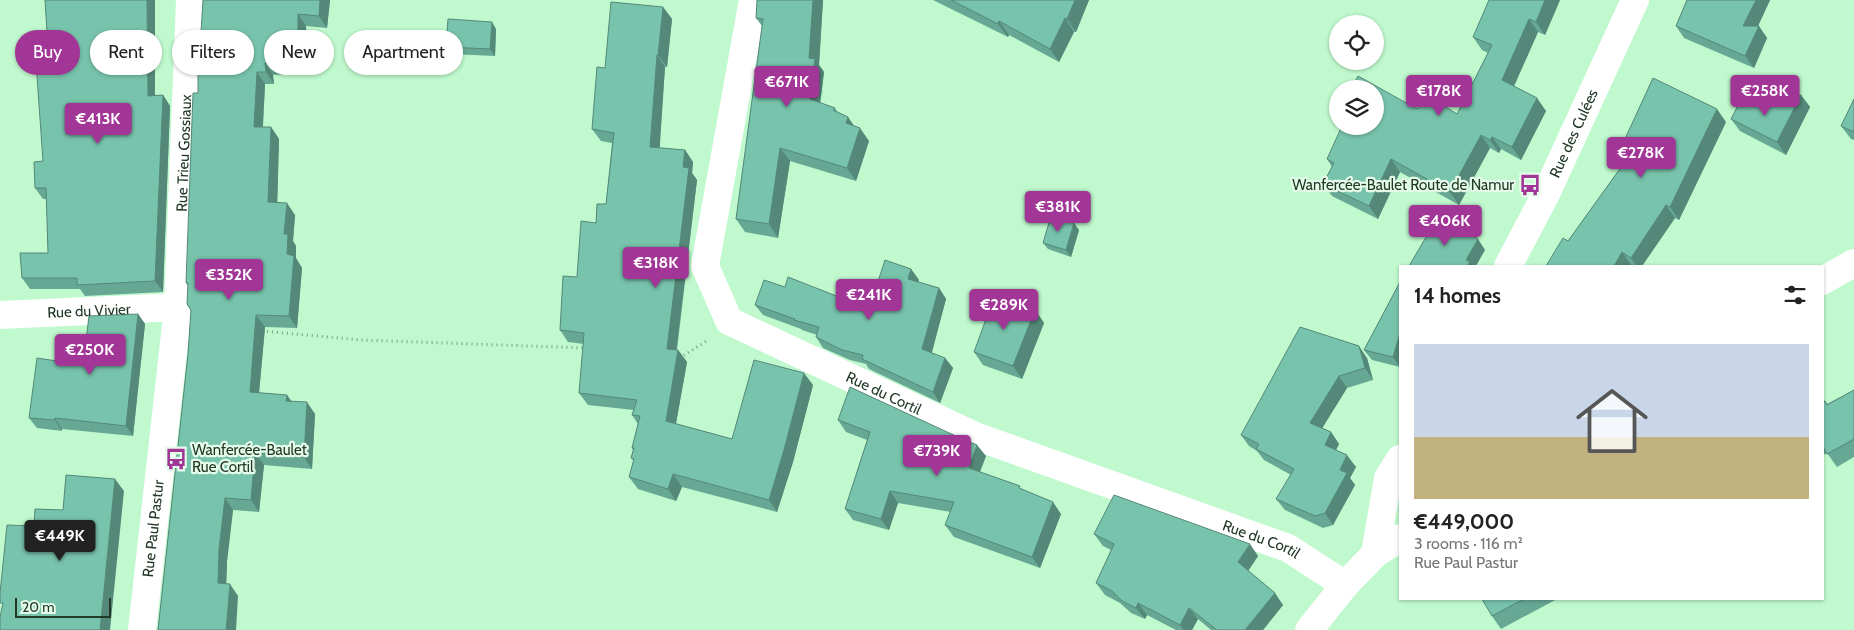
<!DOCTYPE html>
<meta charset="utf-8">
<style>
:root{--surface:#fff;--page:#f2f2f2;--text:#222;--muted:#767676;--line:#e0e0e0;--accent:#a23697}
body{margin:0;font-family:Cabin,sans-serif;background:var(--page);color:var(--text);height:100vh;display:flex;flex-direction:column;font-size:19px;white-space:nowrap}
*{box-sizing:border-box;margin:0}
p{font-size:16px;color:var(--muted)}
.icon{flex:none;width:28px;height:28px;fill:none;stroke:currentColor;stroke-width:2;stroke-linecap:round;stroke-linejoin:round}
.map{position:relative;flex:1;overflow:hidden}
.sheet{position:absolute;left:1399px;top:265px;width:425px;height:335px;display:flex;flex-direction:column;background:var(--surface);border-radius:0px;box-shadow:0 1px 4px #0004}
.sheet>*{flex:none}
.banner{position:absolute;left:15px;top:30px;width:475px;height:45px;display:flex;gap:10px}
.fabs{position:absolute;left:1329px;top:15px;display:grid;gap:10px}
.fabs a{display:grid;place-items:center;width:55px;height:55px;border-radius:50%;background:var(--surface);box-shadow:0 1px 4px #0004;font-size:25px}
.scale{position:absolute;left:15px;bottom:12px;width:96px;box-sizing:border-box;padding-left:5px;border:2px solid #223928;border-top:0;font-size:14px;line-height:18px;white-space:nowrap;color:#223928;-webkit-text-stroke:4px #e6fceb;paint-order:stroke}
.price{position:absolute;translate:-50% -42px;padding:0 11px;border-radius:5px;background:var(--accent);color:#fff;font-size:16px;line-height:32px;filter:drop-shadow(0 1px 2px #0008)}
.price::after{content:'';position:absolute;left:50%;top:30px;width:15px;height:11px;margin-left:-8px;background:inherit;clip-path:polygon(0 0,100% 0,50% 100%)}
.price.on{background:#222;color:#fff}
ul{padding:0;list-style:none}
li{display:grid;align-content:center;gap:10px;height:265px;padding:0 15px}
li+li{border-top:1px solid var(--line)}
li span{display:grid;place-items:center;height:155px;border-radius:0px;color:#555}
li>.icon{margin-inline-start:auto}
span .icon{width:90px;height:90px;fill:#fffc;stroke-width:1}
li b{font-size:21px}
h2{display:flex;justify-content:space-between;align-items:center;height:60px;padding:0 15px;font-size:21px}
.pill{padding:0 18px;border-radius:22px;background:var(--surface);box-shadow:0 1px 4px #0004;font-size:18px;line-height:45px}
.pill.on{background:var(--accent);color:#fff}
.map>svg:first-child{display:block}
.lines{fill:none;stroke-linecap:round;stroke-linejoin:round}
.path{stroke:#78a283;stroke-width:3;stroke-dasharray:1 4;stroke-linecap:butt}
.street{stroke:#fff;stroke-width:28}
.secondary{stroke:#fff;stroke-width:28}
.wall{fill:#67a894}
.shaded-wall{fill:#548878}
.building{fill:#78c3ac;stroke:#548878}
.labels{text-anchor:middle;stroke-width:4.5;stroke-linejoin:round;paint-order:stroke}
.street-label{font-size:15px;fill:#223928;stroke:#e6fceb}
.poi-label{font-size:15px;fill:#223928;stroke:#e6fceb;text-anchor:end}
</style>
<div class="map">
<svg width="1854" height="630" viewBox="0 0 1854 630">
<rect width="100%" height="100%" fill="#bff9cd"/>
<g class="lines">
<g class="path">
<polyline points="262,331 361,340 585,348"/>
<polyline points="679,356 683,356 708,340"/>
</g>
<g class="street">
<path id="s1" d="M753,0L705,266L729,321L975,436L1288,548L1345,585"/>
<path id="s2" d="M1508,266L1546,194L1635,0"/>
<path id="s3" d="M0,315L178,307"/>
<polyline points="1375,554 1388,478 1400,459"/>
<path id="s4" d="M142,630L178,307L190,0"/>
</g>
<g class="secondary">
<polyline points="1822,281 1854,263"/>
<polyline points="1309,630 1345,585 1375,554 1400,538"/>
</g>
</g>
<g class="wall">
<polygon points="45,0 155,0 155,96 163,95 170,106 163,292 85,296 80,289 30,289 22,278 48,253 47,199 43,199 35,188 43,161 48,47"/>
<polygon points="203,0 330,0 327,28 306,26 307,54 303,73 273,75 274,84 265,84 263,127 271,127 279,139 277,203 295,215 293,241 296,246 296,258 302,268 297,328 265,327 259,393 292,401 315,414 312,469 264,465 259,512 233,510 227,561 226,583 238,596 158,630 188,354 191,311 187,304 188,286 186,283 198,93"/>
<polygon points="757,0 823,0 819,65 824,72 820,103 835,108 837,111 854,126 869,141 856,181 790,161 778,238 745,232 736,219 762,26 756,18"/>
<polygon points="933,0 1089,0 1076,32 1074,32 1059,62 1009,35 1008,37"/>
<polygon points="1489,0 1560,0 1545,35 1538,32 1514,86 1546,111 1521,160 1501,149 1499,153 1490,148 1459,205 1400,172 1378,219 1332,196 1323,184 1332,167 1327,159 1375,126 1417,109 1457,114 1488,53 1482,50 1473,37"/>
<polygon points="1687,0 1770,0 1758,26 1767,38 1754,68 1684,38 1676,26"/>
<polygon points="663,7 672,19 667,67 665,67 659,148 685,150 693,162 692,173 697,180 677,350 678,350 687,362 676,424 732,439 813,385 793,462 777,512 682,487 676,501 638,489 629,477 634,461 631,458 633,450 632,448 638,424 632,415 634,410 588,405 579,393 584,344 568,342 560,330 577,277 596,223 606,204 612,143 601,141 592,129 605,68"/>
<polygon points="496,29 495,56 451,54 446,47"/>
<polygon points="1801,95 1810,107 1786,155 1740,131 1731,119 1768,108"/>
<polygon points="1854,99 1854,140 1851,139 1841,126"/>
<polygon points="1726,122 1679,220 1675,218 1642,266 1633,266 1568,241 1624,163 1618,154"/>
<polygon points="1079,230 1071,257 1048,249 1043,243"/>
<polygon points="911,269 919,280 918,282 939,288 946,299 931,353 945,358 953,368 940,403 869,369 866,364 850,360 823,348 816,337 817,335 802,330 801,329 763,315 755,305 785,287 844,299 873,297"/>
<polygon points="1400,282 1400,367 1372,360 1364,350"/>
<polygon points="1035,310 1044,323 1022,379 983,365 974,352"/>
<polygon points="138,314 145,324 133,436 62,429 62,431 37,428 29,418 83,365"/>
<polygon points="1367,358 1373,380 1347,388 1322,428 1331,432 1339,444 1336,450 1356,467 1350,478 1355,485 1333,525 1323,528 1285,510 1276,499 1291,475 1264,460 1257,451 1249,446 1241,435"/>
<polygon points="1854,390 1854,457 1837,467 1827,453 1822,456 1822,402 1825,401 1827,404"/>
<polygon points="838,420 986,456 980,472 1022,489 1061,514 1040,568 954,537 945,525 951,512 898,503 889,530 853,520 845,509 867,440 846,432"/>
<polygon points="1094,534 1258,556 1248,571 1283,605 1263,630 1211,630 1198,619 1192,630 1176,630 1147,615 1145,619 1131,613 1120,603 1105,595 1096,583 1111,550 1103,546"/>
<polygon points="1482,599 1557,599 1501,629 1492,616"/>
</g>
<g class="shaded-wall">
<polygon points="147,0 155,0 155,107 148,96"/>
<polygon points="320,0 330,0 327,28 319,16"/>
<polygon points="813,0 823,0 819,65 824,72 819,112 810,99 809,58"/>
<polygon points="1075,0 1089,0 1076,32 1067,19"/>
<polygon points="1545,0 1560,0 1545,35 1536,22"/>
<polygon points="1756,0 1770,0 1752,39 1743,26"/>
<polygon points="663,7 672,19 667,67 658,55"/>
<polygon points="298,14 306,26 307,54 303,73 295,62"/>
<polygon points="1065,18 1074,32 1059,62 1050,49"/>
<polygon points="1529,19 1538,32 1511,93 1502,80"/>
<polygon points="999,21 1009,35 1008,37 998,24"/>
<polygon points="492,22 496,29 495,56 490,49"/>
<polygon points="1759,26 1767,38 1754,68 1745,56"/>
<polygon points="657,55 665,67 659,159 650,147"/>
<polygon points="265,63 273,75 274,84 266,72"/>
<polygon points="257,72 265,84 262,139 254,127"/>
<polygon points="163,95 170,106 163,292 155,281"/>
<polygon points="1801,95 1810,107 1786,155 1777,142"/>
<polygon points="1537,98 1546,111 1521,160 1512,147"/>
<polygon points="1717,109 1726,122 1679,220 1670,207"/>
<polygon points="848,117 857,130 846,123"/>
<polygon points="271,127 279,139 277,214 268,202"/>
<polygon points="860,128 869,141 856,181 847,168"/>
<polygon points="1481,135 1490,148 1459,205 1450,192"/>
<polygon points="1492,137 1501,149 1499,153 1490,140"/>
<polygon points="780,148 790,161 778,238 769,224"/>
<polygon points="685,150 693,162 692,173 697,180 675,361 667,349"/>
<polygon points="1391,159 1400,172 1378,219 1369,206"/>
<polygon points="287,203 295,215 293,241 296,246 296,258 302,268 297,328 289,316 287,254 284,234"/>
<polygon points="1666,205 1675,218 1642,266 1637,266 1631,258"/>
<polygon points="1074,223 1079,230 1071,257 1066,250"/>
<polygon points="1478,239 1485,250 1476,266 1467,266 1466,260"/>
<polygon points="1622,252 1631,265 1631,266 1614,266"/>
<polygon points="911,269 919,280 915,290 908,279"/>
<polygon points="939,288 946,299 930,360 922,349"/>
<polygon points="1035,310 1044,323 1022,379 1013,366"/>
<polygon points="138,314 145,324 133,436 126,426"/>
<polygon points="256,315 265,327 258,404 250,392"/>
<polygon points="1400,333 1400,367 1393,357"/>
<polygon points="1359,346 1367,358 1373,380 1365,368"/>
<polygon points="678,350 687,362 674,434 666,421"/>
<polygon points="945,358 953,368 940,403 933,392"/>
<polygon points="804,373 813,385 793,462 777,512 769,500"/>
<polygon points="1339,376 1347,388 1318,435 1310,423"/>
<polygon points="287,395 295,406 286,401"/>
<polygon points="307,402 315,414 312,469 304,457"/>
<polygon points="55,418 62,429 62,431 55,420"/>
<polygon points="1331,432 1339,444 1333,456 1325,445"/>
<polygon points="977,445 986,456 977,479 969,468"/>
<polygon points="255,453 264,465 259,512 251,500"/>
<polygon points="1347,455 1356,467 1350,478 1355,485 1333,525 1325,513 1340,470"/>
<polygon points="673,474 682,487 676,501 668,489"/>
<polygon points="115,479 124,491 110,630 100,630"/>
<polygon points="890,491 898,503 889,530 881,519"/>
<polygon points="225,498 233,510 227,561 226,594 218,583 219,549"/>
<polygon points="1053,502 1061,514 1040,568 1032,557"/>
<polygon points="1250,544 1258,556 1246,574 1238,562"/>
<polygon points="230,584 238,596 236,630 226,630"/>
<polygon points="1275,593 1283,605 1263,630 1245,630"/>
<polygon points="1138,603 1147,615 1145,619 1136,608"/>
<polygon points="1189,608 1198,619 1192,630 1184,630 1180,625"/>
</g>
<g class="building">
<polygon points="45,0 147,0 148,96 163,95 155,281 77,285 77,278 22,278 20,253 48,253 46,188 35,188 34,162 43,161 35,48 48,47"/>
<polygon points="203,0 320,0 319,16 298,14 298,42 295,62 265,63 266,72 257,72 254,127 271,127 268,202 287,203 284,234 288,234 287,254 294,256 289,316 256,315 250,392 287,395 286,401 307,402 304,457 255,453 251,500 225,498 219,549 218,583 230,584 226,630 158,630 188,354 191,310 187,304 188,283 186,283 193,93 198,93 198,48 200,48"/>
<polygon points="757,0 813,0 809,58 815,59 810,99 835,108 833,110 848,117 846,123 860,128 847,168 780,148 769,224 736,219 763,19 756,18"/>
<polygon points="951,0 1075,0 1067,19 1065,18 1050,49 999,21 998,24"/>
<polygon points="1489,0 1545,0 1536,22 1529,19 1502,80 1537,98 1512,147 1492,137 1490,140 1481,135 1450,192 1391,159 1369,206 1323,184 1334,163 1327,159 1342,126 1375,126 1375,89 1351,89 1358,76 1417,109 1426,95 1457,114 1492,45 1473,37"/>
<polygon points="1687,0 1756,0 1743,26 1759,26 1745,56 1676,26"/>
<polygon points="611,2 663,7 658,55 657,55 650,147 685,150 683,167 689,168 667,349 678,350 666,421 732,439 754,360 804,373 784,450 769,500 673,474 668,489 629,477 634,459 631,458 634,448 632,448 640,416 632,415 637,400 579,393 584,333 560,330 563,276 577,277 581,221 596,223 597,204 606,204 614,133 592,129 597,67 605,68"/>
<polygon points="448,19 492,22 490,49 446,47"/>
<polygon points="1653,78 1717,109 1670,207 1666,205 1631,258 1622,252 1614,266 1546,266 1563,238 1568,241 1627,159 1618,154"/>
<polygon points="1801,95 1777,142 1731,119 1743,96 1768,108"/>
<polygon points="1854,99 1854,132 1841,126"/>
<polygon points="1051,216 1074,223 1066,250 1043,243"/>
<polygon points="1438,217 1478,239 1466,260 1470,262 1467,266 1409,266"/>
<polygon points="885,260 911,269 908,279 939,288 922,349 945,358 933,392 862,359 863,355 842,350 816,337 819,327 794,320 795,319 755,305 764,280 785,287 788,277 844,299 873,297"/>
<polygon points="1400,282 1400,333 1393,357 1364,350"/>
<polygon points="994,297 1035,310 1013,366 974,352"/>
<polygon points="138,314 126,426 55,418 55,420 29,418 37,358 83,365 89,316"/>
<polygon points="1300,327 1359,346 1365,368 1339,376 1310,423 1331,432 1325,445 1347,455 1340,470 1347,473 1325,513 1315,516 1276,499 1294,469 1256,449 1259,444 1241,435"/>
<polygon points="850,387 960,438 977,445 969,468 1020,486 1019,488 1053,502 1032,557 945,525 954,502 890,491 881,519 845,509 870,432 838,420"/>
<polygon points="1854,390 1854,439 1827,454 1822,445 1822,402 1825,401 1827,405"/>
<polygon points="66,475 115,479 100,630 0,630 0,617 3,603 0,603 0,593 7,525 34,526 35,509 63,510"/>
<polygon points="1114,495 1250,544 1238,562 1275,593 1245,630 1217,630 1189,608 1180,625 1138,603 1136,608 1122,601 1112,591 1096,583 1114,544 1094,534"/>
<polygon points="1482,599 1524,599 1492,616"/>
</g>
<defs>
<g id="bus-bare" transform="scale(1.725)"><path d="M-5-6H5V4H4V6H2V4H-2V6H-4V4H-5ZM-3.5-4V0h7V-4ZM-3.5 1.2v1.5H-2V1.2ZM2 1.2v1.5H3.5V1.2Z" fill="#a23697" stroke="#e6fceb" stroke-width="2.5" paint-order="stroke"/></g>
</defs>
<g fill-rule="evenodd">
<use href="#bus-bare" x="1530" y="185"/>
<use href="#bus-bare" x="176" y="459"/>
</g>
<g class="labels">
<g class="street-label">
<text dy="5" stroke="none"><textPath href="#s2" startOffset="148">Rue des Culées</textPath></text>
<text dy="5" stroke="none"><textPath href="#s4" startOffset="479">Rue Trieu Gossiaux</textPath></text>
<text dy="5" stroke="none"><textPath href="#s3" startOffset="89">Rue du Vivier</textPath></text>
<text dy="5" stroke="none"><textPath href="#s1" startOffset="501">Rue du Cortil</textPath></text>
<text dy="5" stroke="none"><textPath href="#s4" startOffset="102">Rue Paul Pastur</textPath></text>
<text dy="5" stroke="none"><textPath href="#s1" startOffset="906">Rue du Cortil</textPath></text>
</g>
<g class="poi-label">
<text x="1514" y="190">Wanfercée-Baulet Route de Namur</text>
<text x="192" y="455" text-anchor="start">Wanfercée-Baulet<tspan x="192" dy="17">Rue Cortil</tspan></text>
</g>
</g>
</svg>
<div class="fabs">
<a><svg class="icon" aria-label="locate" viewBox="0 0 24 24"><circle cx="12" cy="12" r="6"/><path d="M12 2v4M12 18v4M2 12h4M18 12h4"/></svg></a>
<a><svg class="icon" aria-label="layers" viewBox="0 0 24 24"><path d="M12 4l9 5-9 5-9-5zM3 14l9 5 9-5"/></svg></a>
</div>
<div class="scale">20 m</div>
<b class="price" style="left:787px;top:108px">€671K</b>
<b class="price" style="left:1439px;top:117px">€178K</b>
<b class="price" style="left:1765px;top:117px">€258K</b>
<b class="price" style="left:98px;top:145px">€413K</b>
<b class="price" style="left:1641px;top:179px">€278K</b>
<b class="price" style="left:1058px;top:233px">€381K</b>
<b class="price" style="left:1445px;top:247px">€406K</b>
<b class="price" style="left:656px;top:289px">€318K</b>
<b class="price" style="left:229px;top:301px">€352K</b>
<b class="price" style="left:869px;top:321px">€241K</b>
<b class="price" style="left:1004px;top:331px">€289K</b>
<b class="price" style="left:90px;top:376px">€250K</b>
<b class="price" style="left:937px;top:477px">€739K</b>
<b class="price on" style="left:60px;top:562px">€449K</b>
<div class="banner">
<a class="pill on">Buy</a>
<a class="pill">Rent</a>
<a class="pill">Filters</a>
<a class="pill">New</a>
<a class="pill">Apartment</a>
</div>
<section class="sheet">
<h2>14 homes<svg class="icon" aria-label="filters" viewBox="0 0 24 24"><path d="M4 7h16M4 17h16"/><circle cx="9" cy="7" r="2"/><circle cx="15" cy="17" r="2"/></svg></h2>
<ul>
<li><span style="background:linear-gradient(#c9d6e8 60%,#c2b280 0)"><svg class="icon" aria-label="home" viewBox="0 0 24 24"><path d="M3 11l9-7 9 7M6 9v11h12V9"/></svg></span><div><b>€449,000</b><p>3 rooms · 116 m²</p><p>Rue Paul Pastur</p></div></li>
</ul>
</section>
</div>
